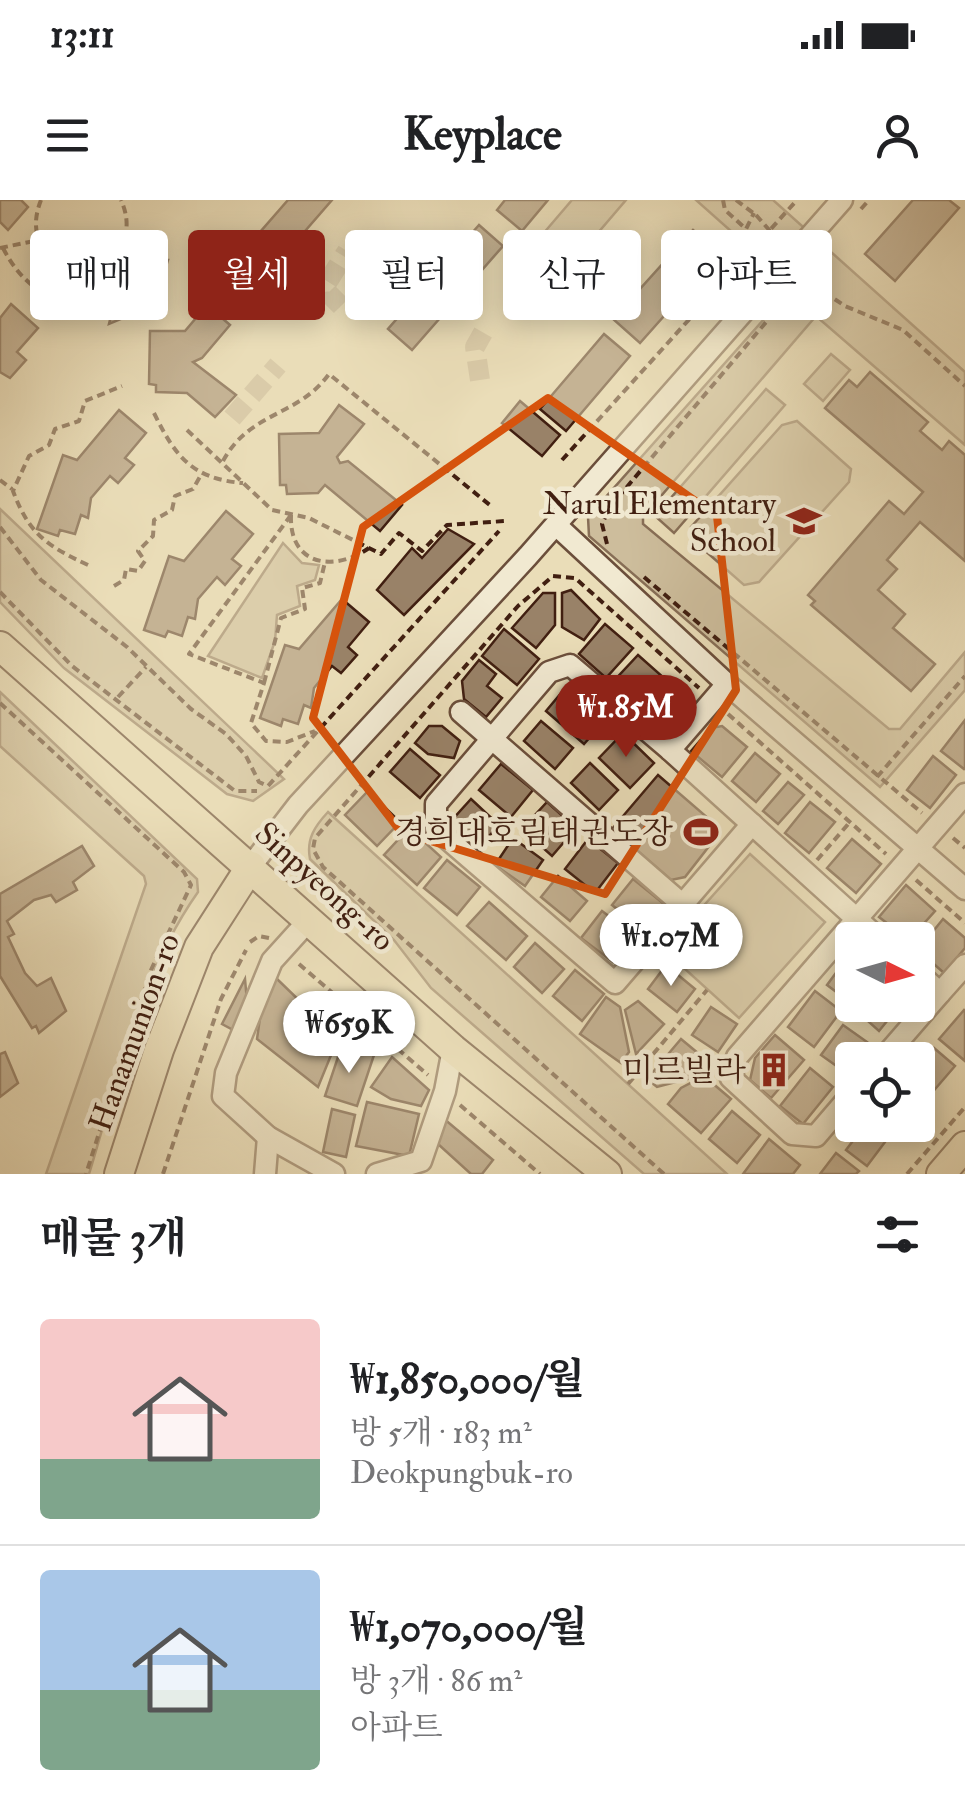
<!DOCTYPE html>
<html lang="ko">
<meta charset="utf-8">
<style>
:root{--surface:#fff;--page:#f6f6f6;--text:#202124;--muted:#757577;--line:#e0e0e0;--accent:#8f2418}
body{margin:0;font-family:"IM FELL Double Pica","Noto Serif KR",serif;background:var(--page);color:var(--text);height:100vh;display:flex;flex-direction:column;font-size:38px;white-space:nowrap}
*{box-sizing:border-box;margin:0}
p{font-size:32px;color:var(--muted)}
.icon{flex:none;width:55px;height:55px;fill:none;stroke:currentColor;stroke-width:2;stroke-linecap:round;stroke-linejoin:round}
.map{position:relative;height:974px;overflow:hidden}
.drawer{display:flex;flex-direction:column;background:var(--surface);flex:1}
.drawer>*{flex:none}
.top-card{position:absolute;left:30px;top:30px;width:905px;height:90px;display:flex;gap:20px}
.needle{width:65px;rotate:95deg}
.buttons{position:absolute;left:835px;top:722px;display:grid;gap:20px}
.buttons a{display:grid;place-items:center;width:100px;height:100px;border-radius:10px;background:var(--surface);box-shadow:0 5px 25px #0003;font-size:50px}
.price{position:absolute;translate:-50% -85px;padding:0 22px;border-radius:35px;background:#fff;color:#222;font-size:32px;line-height:65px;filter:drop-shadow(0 2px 5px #0008)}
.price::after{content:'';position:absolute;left:50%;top:60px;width:30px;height:22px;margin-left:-15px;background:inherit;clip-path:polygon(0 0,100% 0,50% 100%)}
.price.selected{background:var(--accent);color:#fff}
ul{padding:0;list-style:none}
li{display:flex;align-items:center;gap:30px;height:250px;padding:0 40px}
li+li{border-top:2px solid var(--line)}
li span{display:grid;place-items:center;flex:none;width:280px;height:200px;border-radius:10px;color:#555}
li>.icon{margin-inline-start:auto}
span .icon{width:120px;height:120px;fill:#fffc;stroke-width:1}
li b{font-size:42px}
h2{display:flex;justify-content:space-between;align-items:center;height:120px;padding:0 40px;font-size:42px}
.pill{padding:0 35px;border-radius:10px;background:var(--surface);box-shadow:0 5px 25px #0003;font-size:35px;line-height:90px}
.pill.selected{background:var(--accent);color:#fff}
.status{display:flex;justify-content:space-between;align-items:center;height:70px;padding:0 50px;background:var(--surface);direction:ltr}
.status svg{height:28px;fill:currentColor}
header{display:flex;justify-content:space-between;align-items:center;height:130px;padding:0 40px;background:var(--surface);font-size:45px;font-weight:800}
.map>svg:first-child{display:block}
.green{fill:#cdbd9c;stroke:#876e56;stroke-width:2.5}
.building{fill:#998268;stroke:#411f11;stroke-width:2.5}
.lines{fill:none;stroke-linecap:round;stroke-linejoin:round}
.minor-tunnel{stroke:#c8b797;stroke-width:20;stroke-dasharray:20 10;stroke-linecap:butt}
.minor-casing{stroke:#6b4e3b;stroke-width:25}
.major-casing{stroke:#411f11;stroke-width:32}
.path{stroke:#411f11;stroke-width:4;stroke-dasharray:8 5;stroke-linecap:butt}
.minor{stroke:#f1e9d1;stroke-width:20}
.major{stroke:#eaddb8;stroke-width:28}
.path-bridge{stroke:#411f11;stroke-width:4;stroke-dasharray:8 5;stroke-linecap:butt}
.marked{fill:none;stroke:#d7530c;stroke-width:8;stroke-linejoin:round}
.labels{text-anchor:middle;stroke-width:9;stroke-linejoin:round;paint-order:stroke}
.poi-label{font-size:32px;fill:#411f11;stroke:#f1e9d1;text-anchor:end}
.street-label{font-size:32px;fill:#411f11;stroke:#f1e9d1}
</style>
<div class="status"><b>13:11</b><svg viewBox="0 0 49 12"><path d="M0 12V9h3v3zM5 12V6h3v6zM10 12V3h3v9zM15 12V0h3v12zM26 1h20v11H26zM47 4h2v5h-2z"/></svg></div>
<header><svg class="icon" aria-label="menu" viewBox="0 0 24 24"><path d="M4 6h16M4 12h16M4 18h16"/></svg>Keyplace<svg class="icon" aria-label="person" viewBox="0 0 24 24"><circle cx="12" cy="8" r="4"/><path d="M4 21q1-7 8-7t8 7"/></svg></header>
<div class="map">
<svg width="965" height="974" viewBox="0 0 965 974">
<rect width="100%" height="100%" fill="#eaddb8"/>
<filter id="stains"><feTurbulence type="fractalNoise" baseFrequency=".002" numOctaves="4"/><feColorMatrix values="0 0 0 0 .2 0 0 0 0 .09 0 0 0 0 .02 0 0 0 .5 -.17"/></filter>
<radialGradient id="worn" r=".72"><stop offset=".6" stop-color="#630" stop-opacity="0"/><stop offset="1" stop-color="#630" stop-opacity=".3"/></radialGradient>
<g class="green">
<polygon points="572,0 626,0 573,62 542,35"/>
<polygon points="696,0 773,0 965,172 965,245 816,116 643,317 643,324 889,529 900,529 965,452 965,490 880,587 589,336 588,317 789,91 777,72"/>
<polygon points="831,154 850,170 823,201 804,184"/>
<polygon points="766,189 785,205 674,333 655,316"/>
<polygon points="797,221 851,269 849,282 759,382 744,385 694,341 691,327 782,225"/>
<polygon points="0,309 284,579 253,601 227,594 64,468 0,402"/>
<polygon points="283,343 302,363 319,365 315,380 297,386 300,406 277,415 275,441 262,478 208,456"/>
<path d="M0,492L197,679L198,692C140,774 118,879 89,974H46L146,684L144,676L0,546Z"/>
<path d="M328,612L727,974H644L431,788L394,740L310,659C306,639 315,626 328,612Z"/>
<polygon points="750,654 825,722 739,818 664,750"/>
</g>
<g class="building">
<polygon points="0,0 21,0 28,7 8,30 0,22"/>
<polygon points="288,0 332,0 286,53 261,31"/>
<polygon points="505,0 548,0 522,31 497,10"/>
<polygon points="913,0 949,0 959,8 895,81 865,54"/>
<polygon points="479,25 503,46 412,150 388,129"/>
<polygon points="693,30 720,53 640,143 613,119"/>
<polygon points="149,52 159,60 168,60 158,91 140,111 109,124 118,88 137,68 137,56"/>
<polygon points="11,104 38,128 17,152 26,160 10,178 0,172 0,118"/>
<polygon points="207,105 230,125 202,158 193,162 236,195 215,217 187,193 156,192 156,185 149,184 150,131 185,131"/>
<polygon points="604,134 630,156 566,231 540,209"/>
<polygon points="870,172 928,222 920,231 942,250 949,241 965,255 965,361 920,322 887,360 897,369 878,390 905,414 893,428 935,464 911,491 811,405 815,401 808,395 889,301 904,314 923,292 825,208 849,180 857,187"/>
<polygon points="520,201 560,235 542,256 502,223"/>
<polygon points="339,205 364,224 337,257 340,263 348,261 402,305 380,331 325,285 318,293 287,294 286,285 280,285 279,234 319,233"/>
<polygon points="119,210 146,233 125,258 134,265 118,283 110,276 91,298 88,318 81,315 75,334 60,330 58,336 37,329 63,255 77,260"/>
<polygon points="226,311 253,334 232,359 241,366 225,385 217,377 198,399 195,419 188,417 182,436 168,431 165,437 144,430 169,356 184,361"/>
<polygon points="448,329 474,344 404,415 377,390 412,348 422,358"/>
<polygon points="571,390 600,419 584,440 562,427 562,393"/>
<polygon points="543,393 555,393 555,425 536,448 512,428"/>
<polygon points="342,399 369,422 348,447 357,455 341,473 332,466 314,488 311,508 304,505 298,524 283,519 281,526 260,518 285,445 299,449"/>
<polygon points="605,424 633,448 606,478 579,454"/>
<polygon points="504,429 539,459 517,485 482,456"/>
<polygon points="638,455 664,478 637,508 611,484"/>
<polygon points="479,460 496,474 487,486 502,498 486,517 464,499 462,481"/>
<polygon points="671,481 692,500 694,510 673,534 646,510"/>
<polygon points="567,486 606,519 584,544 546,511"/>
<polygon points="965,520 965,568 964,569 941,551"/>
<polygon points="541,521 573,548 555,569 524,541"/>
<polygon points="429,526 442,526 460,541 454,558 428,554 415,543"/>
<polygon points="722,526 747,547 722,577 691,551 711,528"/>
<polygon points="623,533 654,563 630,588 599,558"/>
<polygon points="410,549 440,575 420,598 390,572"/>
<polygon points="755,553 780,574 756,602 732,581"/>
<polygon points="933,556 956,575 930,608 907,590"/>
<polygon points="590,563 618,590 599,610 571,583"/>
<polygon points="501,564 533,590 511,617 479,590"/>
<polygon points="658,575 716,625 717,636 685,677 671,680 612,629"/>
<polygon points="788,582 804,595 778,624 763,611"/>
<polygon points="368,591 400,622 377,646 345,615"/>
<polygon points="471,599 499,625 480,646 452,620"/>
<polygon points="547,602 576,628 552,656 522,629"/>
<polygon points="810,602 835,622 809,653 785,633"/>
<polygon points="409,628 441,657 417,685 384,655"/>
<polygon points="513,638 543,660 525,686 495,665"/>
<polygon points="588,639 618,663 595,693 565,669"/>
<polygon points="852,639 881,664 856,693 827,668"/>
<polygon points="82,646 94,666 73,682 77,690 56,702 51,695 34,700 7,721 14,734 8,737 25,773 37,786 51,778 66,811 39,833 36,826 32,828 0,776 0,694"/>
<polygon points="447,660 480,687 457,715 424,688"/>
<polygon points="558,676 587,701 570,721 541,697"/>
<polygon points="633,679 664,704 643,730 612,705"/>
<polygon points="906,685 935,711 909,740 879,717"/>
<polygon points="489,702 527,736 506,760 467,726"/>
<polygon points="602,711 634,735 613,762 581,738"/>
<polygon points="943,719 965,738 965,748 944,773 918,750"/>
<polygon points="535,743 564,769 542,793 514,767"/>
<polygon points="852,751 852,802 851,803 827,785"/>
<polygon points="666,765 695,789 677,812 648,789"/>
<polygon points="575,770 604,794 582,821 553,796"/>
<polygon points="276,778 338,838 318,887 257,839 262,804"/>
<polygon points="245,779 248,813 237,832 222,824"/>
<polygon points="815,791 841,811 814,847 788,827"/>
<polygon points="606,797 620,807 629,852 621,863 580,834"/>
<polygon points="638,801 664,824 636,854 625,810"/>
<polygon points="866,805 900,805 879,831 859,813"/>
<polygon points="711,807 737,824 718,852 692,835"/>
<polygon points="964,810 965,811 965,861 939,839"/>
<polygon points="843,825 867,842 845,872 821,855"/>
<polygon points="775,835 804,860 771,898 750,880 755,858"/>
<polygon points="681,839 705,859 688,879 657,887 647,879"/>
<polygon points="342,845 374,855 357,906 325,896"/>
<polygon points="934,848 955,866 930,895 918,884 918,867"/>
<polygon points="5,852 18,883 0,897 0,854"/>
<polygon points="392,857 429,890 421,906 391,899 371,887"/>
<polygon points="810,868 833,887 803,924 780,906"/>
<polygon points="704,876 731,899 701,933 668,904 681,888"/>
<polygon points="367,902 419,914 409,956 356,946"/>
<polygon points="332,909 355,915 346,957 323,952"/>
<polygon points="732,911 760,935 737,963 709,939"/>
<polygon points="443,918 493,960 482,974 471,974 438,944"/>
<polygon points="865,925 879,925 891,934 867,966 846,950"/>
<polygon points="769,939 800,965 793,974 743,974"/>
<polygon points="836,953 859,971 856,974 820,974"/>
</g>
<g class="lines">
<g class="minor-tunnel">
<polyline points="203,45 270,103"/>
<polyline points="341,106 328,93 327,83 347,51"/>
<polyline points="480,180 475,147 484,131"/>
<polyline points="232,218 278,165"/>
</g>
<g class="minor-casing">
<g id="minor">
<polyline points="556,325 727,484 965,689"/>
<polyline points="727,484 670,550 570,465 549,472 436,604 436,629 615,783 752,624"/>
<polyline points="461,512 683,705"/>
<polyline points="670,550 880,740"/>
<polyline points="251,666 298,605 528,356 842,0"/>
<polyline points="310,719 272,761 226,873 223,896 268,937 334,974"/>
<polyline points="940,793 965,765"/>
<polyline points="882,860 940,793 918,773"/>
<polyline points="852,894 816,936 792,934 731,878 737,857 965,594"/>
<polyline points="265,974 268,937"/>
<polyline points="377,974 421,961 445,891 453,849"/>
</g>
</g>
<g class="major-casing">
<g id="major">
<polyline points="0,446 453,849 607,974"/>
<polyline points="119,974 159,850 199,747 251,666"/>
<polyline points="941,974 965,946"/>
</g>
</g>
<g class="path">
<path d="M41,0C7,86 157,82 121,0"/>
<polyline points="723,0 725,10 746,29 754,13"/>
<polyline points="736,0 756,15"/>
<polyline points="861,9 869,0"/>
<polyline points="0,48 39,40"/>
<path d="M3,48C21,83 44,98 82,108"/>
<polyline points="824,92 845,106 903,130 965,186"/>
<path d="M154,213C175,256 192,279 243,283"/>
<polyline points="187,230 272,310 309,318 381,354 399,333 422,351 447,325 505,321"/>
<polyline points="562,260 797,0"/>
<path d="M223,261C250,211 298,217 329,174L491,306"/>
<polyline points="0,280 12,289"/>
<polyline points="291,315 189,454 264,483 251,523 266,541 287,542 315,531"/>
<path d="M291,315C289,365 333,373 369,348"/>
<polyline points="0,327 41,380 127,447 191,509 226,534 246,556 259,582 268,586 499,331"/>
<polyline points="607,344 602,324 610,307 826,51"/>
<path d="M88,365C47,346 29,334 13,291L29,256L49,245L55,229L79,221L85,201L122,186"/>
<polyline points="644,377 922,613"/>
<polyline points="114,386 124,380 126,369 138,371 145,361 138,351 153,336 154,320 172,310 175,296 193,289 201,275"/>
<polyline points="0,392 72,466 235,591 257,591"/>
<polyline points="264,483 281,418 305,409 302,388 320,383 325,362"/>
<polyline points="118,497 146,467"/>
<polyline points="0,503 184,672 191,685 151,770 86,974"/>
<polyline points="728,514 886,654"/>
<polyline points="877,577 965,476"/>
<polyline points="953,638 965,648"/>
<polyline points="817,660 850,622"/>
<polyline points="916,680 965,723"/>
<polyline points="250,742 259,736 269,738"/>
<polyline points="299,764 428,875"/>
<polyline points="628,884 707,790"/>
<polyline points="460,905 540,974"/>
<polyline points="163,974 221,799 246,750"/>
<polyline points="664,974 323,667 313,649 315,638 518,406 553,376 575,378 699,488"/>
<polyline points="907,974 965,907"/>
</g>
<use href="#minor" class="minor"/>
<use href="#major" class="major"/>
<polyline class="path-bridge" points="756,15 824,92"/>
</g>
<path d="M0 0H965V974H0ZM548,198L717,316L736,490L605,694L401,632L313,518L363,327Z" fill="#eaddb8" fill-opacity=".55" fill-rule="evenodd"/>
<path class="marked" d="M548,198L717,316L736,490L605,694L401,632L313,518L363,327Z"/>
<defs>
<g id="school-bare" transform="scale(2.7)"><path d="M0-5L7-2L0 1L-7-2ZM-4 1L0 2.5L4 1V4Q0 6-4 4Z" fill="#8f2418" stroke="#f1e9d1" stroke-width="2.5" paint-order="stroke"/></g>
<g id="stadium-bare" transform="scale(2.7)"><path d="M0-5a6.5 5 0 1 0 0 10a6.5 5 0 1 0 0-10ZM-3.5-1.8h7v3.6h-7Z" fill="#8f2418" stroke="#f1e9d1" stroke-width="2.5" paint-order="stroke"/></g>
<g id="building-bare" transform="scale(2.7)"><path d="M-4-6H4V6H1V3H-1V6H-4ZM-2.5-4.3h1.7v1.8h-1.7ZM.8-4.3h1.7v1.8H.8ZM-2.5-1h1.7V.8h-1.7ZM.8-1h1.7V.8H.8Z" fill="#8f2418" stroke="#f1e9d1" stroke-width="2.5" paint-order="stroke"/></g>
</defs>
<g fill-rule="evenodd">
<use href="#school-bare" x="804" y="321"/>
<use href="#stadium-bare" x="701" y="632"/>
<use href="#building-bare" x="774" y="870"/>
</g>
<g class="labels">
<g class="poi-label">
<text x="776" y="314">Narul Elementary<tspan x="776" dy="37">School</tspan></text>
<text x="673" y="643">경희대호림태권도장</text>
<text x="746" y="881">미르빌라</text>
</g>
<g class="street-label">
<text transform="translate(325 686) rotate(42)" y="11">Sinpyeong-ro</text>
<text transform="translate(134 832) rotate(-70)" y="11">Hanamunion-ro</text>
</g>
</g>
<rect width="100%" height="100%" filter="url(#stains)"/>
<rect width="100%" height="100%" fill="url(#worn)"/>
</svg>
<div class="buttons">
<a><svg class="needle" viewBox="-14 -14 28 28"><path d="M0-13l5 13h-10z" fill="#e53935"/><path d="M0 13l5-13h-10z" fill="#757577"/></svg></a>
<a><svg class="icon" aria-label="locate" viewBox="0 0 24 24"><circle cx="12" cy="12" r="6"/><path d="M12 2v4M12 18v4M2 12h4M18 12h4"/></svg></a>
</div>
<b class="price selected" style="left:626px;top:560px">₩1.85M</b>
<b class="price" style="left:671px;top:789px">₩1.07M</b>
<b class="price" style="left:349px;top:876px">₩659K</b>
<div class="top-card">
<a class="pill">매매</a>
<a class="pill selected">월세</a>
<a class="pill">필터</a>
<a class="pill">신규</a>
<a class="pill">아파트</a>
</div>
</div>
<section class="drawer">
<h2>매물 3개<svg class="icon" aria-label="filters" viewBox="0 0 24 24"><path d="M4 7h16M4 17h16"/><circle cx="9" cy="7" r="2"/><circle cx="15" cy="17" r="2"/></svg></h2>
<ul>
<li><span style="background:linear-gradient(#f6c9c9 70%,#7fa58c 0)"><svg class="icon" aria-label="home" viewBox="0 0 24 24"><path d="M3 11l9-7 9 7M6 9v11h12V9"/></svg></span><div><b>₩1,850,000/월</b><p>방 5개 · 183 m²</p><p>Deokpungbuk-ro</p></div></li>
<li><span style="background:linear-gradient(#a9c7e8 60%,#7fa58c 0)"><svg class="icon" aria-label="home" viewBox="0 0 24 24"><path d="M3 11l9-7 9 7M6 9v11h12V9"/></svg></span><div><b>₩1,070,000/월</b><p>방 3개 · 86 m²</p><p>아파트</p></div></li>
</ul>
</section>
